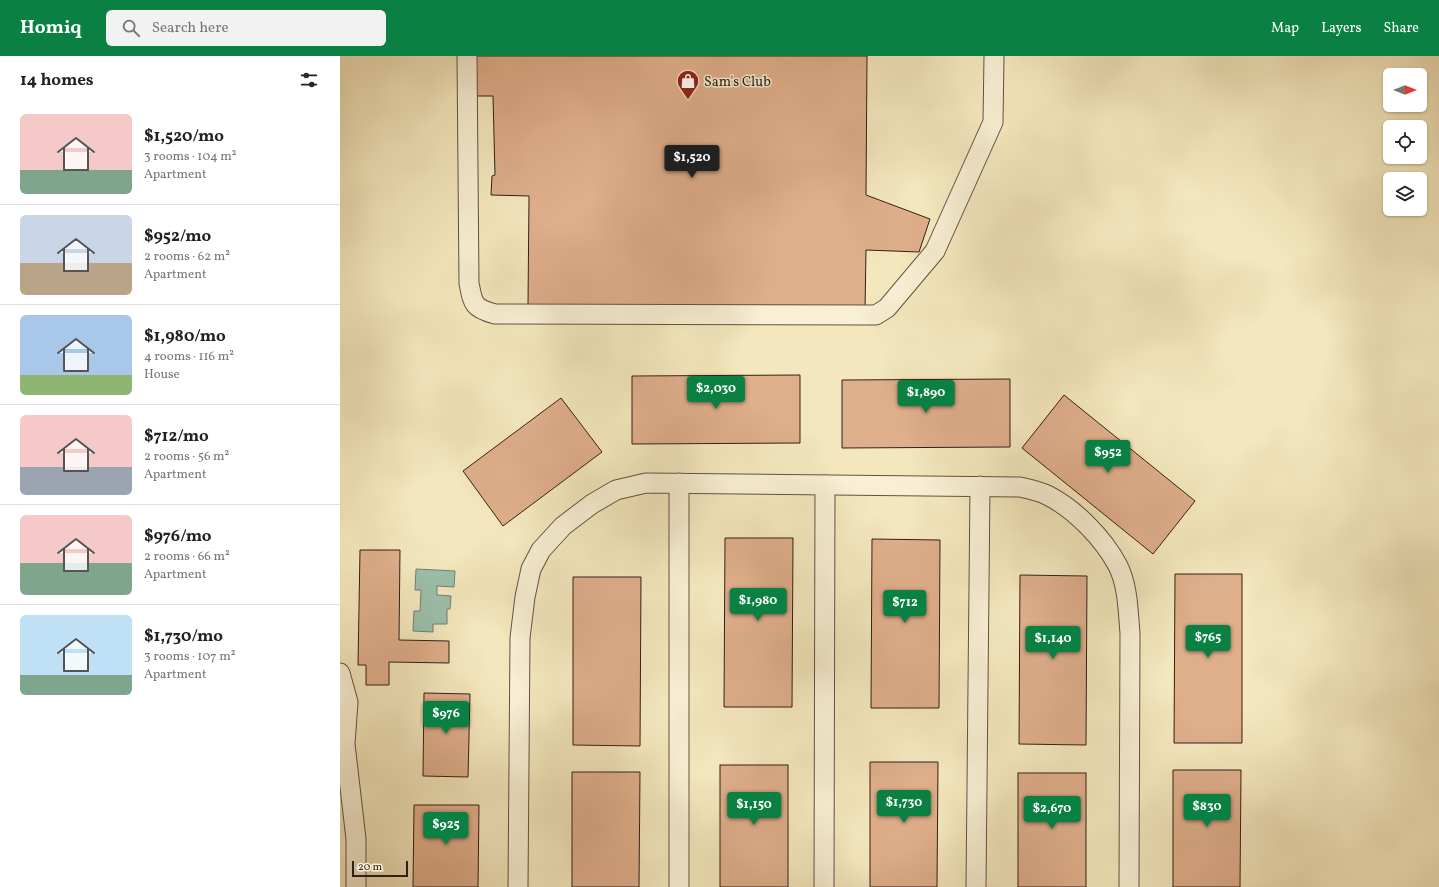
<!DOCTYPE html>
<meta charset="utf-8">
<style>
:root{--surface:#fff;--page:#f2f2f2;--text:#222;--muted:#767676;--line:#e0e0e0;--accent:#0b8043}
body{margin:0;font-family:Vollkorn,serif;background:var(--page);color:var(--text);height:100vh;display:flex;flex-direction:column;font-size:15px;white-space:nowrap}
*{box-sizing:border-box;margin:0}
p{font-size:13px;color:var(--muted)}
.icon{flex:none;width:22px;height:22px;fill:none;stroke:currentColor;stroke-width:2;stroke-linecap:round;stroke-linejoin:round}
.map{position:relative;flex:1;overflow:hidden}
.drawer{display:flex;flex-direction:column;background:var(--surface);width:340px}
.drawer>*{flex:none}
.needle{width:26px;rotate:90deg}
.fabs{position:absolute;left:1043px;top:12px;display:grid;gap:8px}
.fabs a{display:grid;place-items:center;width:44px;height:44px;border-radius:6px;background:var(--surface);box-shadow:0 1px 3px #0004;font-size:20px}
.scale{position:absolute;left:12px;bottom:10px;width:56px;box-sizing:border-box;padding-left:4px;border:2px solid #312018;border-top:0;font-size:11px;line-height:14px;white-space:nowrap;color:#312018;-webkit-text-stroke:3px #f8efd4;paint-order:stroke}
.price{position:absolute;translate:-50% -34px;padding:0 9px;border-radius:4px;background:var(--accent);color:#fff;font-size:13px;line-height:26px;filter:drop-shadow(0 1px 2px #0008)}
.price::after{content:'';position:absolute;left:50%;top:24px;width:12px;height:9px;margin-left:-6px;background:inherit;clip-path:polygon(0 0,100% 0,50% 100%)}
.price.current{background:#222;color:#fff}
ul{padding:0;list-style:none}
li{display:flex;align-items:center;gap:12px;height:100px;padding:0 20px}
li+li{border-top:1px solid var(--line)}
li span{display:grid;place-items:center;flex:none;width:112px;height:80px;border-radius:6px;color:#555}
li>.icon{margin-inline-start:auto}
span .icon{width:48px;height:48px;fill:#fffc;stroke-width:1}
li b{font-size:17px}
h2{display:flex;justify-content:space-between;align-items:center;height:48px;padding:0 20px;font-size:17px}
header{display:flex;align-items:center;gap:24px;box-sizing:border-box;height:56px;padding:0 20px;background:var(--accent);color:#fff}
header strong{font-size:19px}
nav{display:flex;gap:22px;margin-inline-start:auto;font-size:14px}
.search{width:280px;height:36px;background:var(--page);display:flex;align-items:center;gap:10px;box-sizing:border-box;padding:0 14px;border-radius:6px;color:var(--muted);font-size:15px}
main{display:flex;flex:1;min-height:0}
.map>svg:first-child{display:block}
.water{fill:#9cc0ad;stroke:#718071}
.building{fill:#dfae8b;stroke:#312018}
.lines{fill:none;stroke-linecap:round;stroke-linejoin:round}
.minor-casing{stroke:#625241;stroke-width:21}
.minor{stroke:#f8efd4;stroke-width:19}
.labels{text-anchor:middle;stroke-width:3;stroke-linejoin:round;paint-order:stroke}
.poi-label{font-size:14px;fill:#312018;stroke:#f8efd4;text-anchor:start}
</style>
<header>
<strong>Homiq</strong>
<div class="search"><svg class="icon" aria-label="search" viewBox="0 0 24 24"><circle cx="10" cy="10" r="6"/><path d="M15 15l6 6"/></svg>Search here</div>
<nav><a>Map</a><a>Layers</a><a>Share</a></nav>
</header>
<main>
<section class="drawer">
<h2>14 homes<svg class="icon" aria-label="filters" viewBox="0 0 24 24"><path d="M4 7h16M4 17h16"/><circle cx="9" cy="7" r="2"/><circle cx="15" cy="17" r="2"/></svg></h2>
<ul>
<li><span style="background:linear-gradient(#f6c9c9 70%,#7fa58c 0)"><svg class="icon" aria-label="home" viewBox="0 0 24 24"><path d="M3 11l9-7 9 7M6 9v11h12V9"/></svg></span><div><b>$1,520/mo</b><p>3 rooms · 104 m²</p><p>Apartment</p></div></li>
<li><span style="background:linear-gradient(#c9d6e8 60%,#b9a48a 0)"><svg class="icon" aria-label="home" viewBox="0 0 24 24"><path d="M3 11l9-7 9 7M6 9v11h12V9"/></svg></span><div><b>$952/mo</b><p>2 rooms · 62 m²</p><p>Apartment</p></div></li>
<li><span style="background:linear-gradient(#a9c7e8 75%,#8fb573 0)"><svg class="icon" aria-label="home" viewBox="0 0 24 24"><path d="M3 11l9-7 9 7M6 9v11h12V9"/></svg></span><div><b>$1,980/mo</b><p>4 rooms · 116 m²</p><p>House</p></div></li>
<li><span style="background:linear-gradient(#f6c9c9 65%,#9aa5b1 0)"><svg class="icon" aria-label="home" viewBox="0 0 24 24"><path d="M3 11l9-7 9 7M6 9v11h12V9"/></svg></span><div><b>$712/mo</b><p>2 rooms · 56 m²</p><p>Apartment</p></div></li>
<li><span style="background:linear-gradient(#f6c9c9 60%,#7fa58c 0)"><svg class="icon" aria-label="home" viewBox="0 0 24 24"><path d="M3 11l9-7 9 7M6 9v11h12V9"/></svg></span><div><b>$976/mo</b><p>2 rooms · 66 m²</p><p>Apartment</p></div></li>
<li><span style="background:linear-gradient(#bfe0f5 75%,#7fa58c 0)"><svg class="icon" aria-label="home" viewBox="0 0 24 24"><path d="M3 11l9-7 9 7M6 9v11h12V9"/></svg></span><div><b>$1,730/mo</b><p>3 rooms · 107 m²</p><p>Apartment</p></div></li>
</ul>
</section>
<div class="map">
<svg width="1099" height="831" viewBox="0 0 1099 831">
<rect width="100%" height="100%" fill="#f4e7bd"/>
<filter id="stains"><feTurbulence type="fractalNoise" baseFrequency=".005" numOctaves="4"/><feColorMatrix values="0 0 0 0 .2 0 0 0 0 .09 0 0 0 0 .02 0 0 0 .5 -.17"/></filter>
<radialGradient id="worn" r=".72"><stop offset=".6" stop-color="#630" stop-opacity="0"/><stop offset="1" stop-color="#630" stop-opacity=".3"/></radialGradient>
<polygon class="water" points="76,513 115,515 114,531 97,530 97,539 111,540 110,553 107,553 107,568 93,568 93,576 73,575 74,555 80,555 81,534 75,534"/>
<g class="building">
<polygon points="136,0 527,0 526,139 590,163 579,196 526,194 525,255 188,249 189,140 151,139 152,120 155,119 153,40 135,40"/>
<polygon points="460,319 460,387 292,388 292,320"/>
<polygon points="670,323 670,391 502,392 502,324"/>
<polygon points="724,339 855,445 813,498 682,392"/>
<polygon points="221,342 262,396 163,470 123,415"/>
<polygon points="385,482 453,482 452,651 384,651"/>
<polygon points="532,483 600,484 599,652 531,652"/>
<polygon points="20,494 60,494 59,584 109,585 109,607 49,606 49,629 26,629 26,609 18,609"/>
<polygon points="835,518 902,518 902,687 834,687"/>
<polygon points="680,519 747,520 746,689 679,688"/>
<polygon points="233,521 301,521 300,690 233,689"/>
<polygon points="84,637 130,638 128,721 83,720"/>
<polygon points="530,706 598,706 597,831 530,831"/>
<rect x="380" y="709" width="68" height="122"/>
<polygon points="833,714 901,714 900,831 833,831"/>
<polygon points="232,716 300,716 299,831 232,831"/>
<rect x="678" y="717" width="68" height="114"/>
<polygon points="74,749 139,749 138,831 73,831"/>
</g>
<g class="lines">
<g class="minor-casing">
<g id="minor">
<path d="M127,0L129,227C133,248 133,252 155,258L536,259L547,252L595,195L653,66L654,0"/>
<polyline points="339,427 339,831"/>
<polyline points="0,617 8,646 5,688 16,783 16,831"/>
<path d="M178,831L180,582L185,541L191,513L201,494L223,470L252,448L276,434L306,427L680,431C689,433 699,435 707,439C735,453 764,483 778,510C788,530 788,555 790,577L789,831"/>
<polyline points="484,831 485,429"/>
<polyline points="636,831 640,430"/>
</g>
</g>
<use href="#minor" class="minor"/>
</g>
<defs>
<g id="shop-pin" transform="scale(1.15)"><path d="M0 17L-7.5 6A9.5 9.5 0 1 1 7.5 6Z" fill="#8f2418" stroke="#f8efd4"/><path d="M-5-2.5h2.3a2.7 3.5 0 0 1 5.4 0H5L5.5 6h-11ZM-1.5-2.5h3a1.5 2.3 0 0 0-3 0Z" fill="#fff"/></g>
</defs>
<g fill-rule="evenodd">
<use href="#shop-pin" x="348" y="25"/>
</g>
<g class="labels">
<g class="poi-label">
<text x="364" y="30">Sam's Club</text>
</g>
</g>
<rect width="100%" height="100%" filter="url(#stains)"/>
<rect width="100%" height="100%" fill="url(#worn)"/>
</svg>
<div class="fabs">
<a><svg class="needle" viewBox="-14 -14 28 28"><path d="M0-13l5 13h-10z" fill="#e53935"/><path d="M0 13l5-13h-10z" fill="#767676"/></svg></a>
<a><svg class="icon" aria-label="locate" viewBox="0 0 24 24"><circle cx="12" cy="12" r="6"/><path d="M12 2v4M12 18v4M2 12h4M18 12h4"/></svg></a>
<a><svg class="icon" aria-label="layers" viewBox="0 0 24 24"><path d="M12 4l9 5-9 5-9-5zM3 14l9 5 9-5"/></svg></a>
</div>
<div class="scale">20 m</div>
<b class="price current" style="left:352px;top:123px">$1,520</b>
<b class="price" style="left:376px;top:354px">$2,030</b>
<b class="price" style="left:586px;top:358px">$1,890</b>
<b class="price" style="left:768px;top:418px">$952</b>
<b class="price" style="left:418px;top:566px">$1,980</b>
<b class="price" style="left:565px;top:568px">$712</b>
<b class="price" style="left:868px;top:603px">$765</b>
<b class="price" style="left:713px;top:604px">$1,140</b>
<b class="price" style="left:106px;top:679px">$976</b>
<b class="price" style="left:564px;top:768px">$1,730</b>
<b class="price" style="left:414px;top:770px">$1,150</b>
<b class="price" style="left:867px;top:772px">$830</b>
<b class="price" style="left:712px;top:774px">$2,670</b>
<b class="price" style="left:106px;top:790px">$925</b>
</div>
</main>
